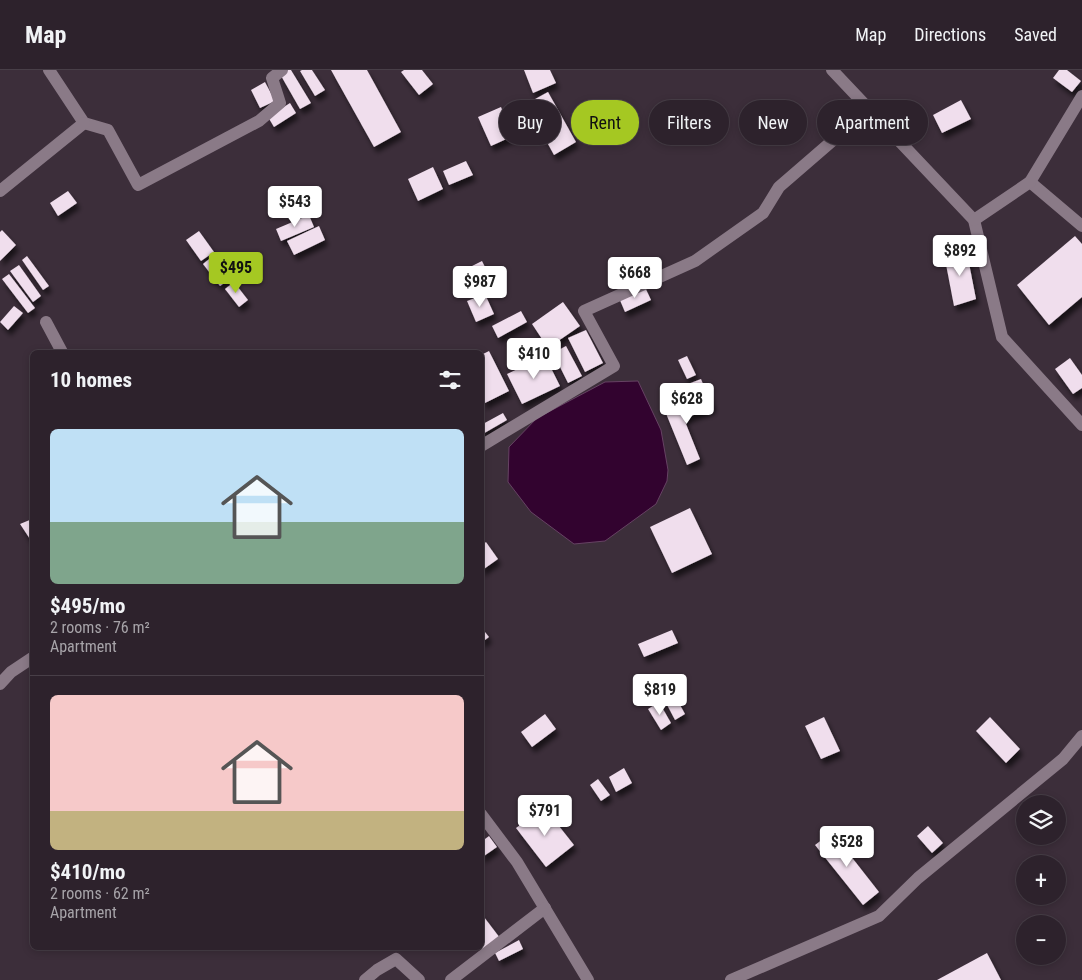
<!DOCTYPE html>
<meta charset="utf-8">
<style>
:root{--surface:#2d222c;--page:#352a34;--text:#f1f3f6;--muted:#a7a4a9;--line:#483f48;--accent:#a5c822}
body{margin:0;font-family:"Roboto Condensed",sans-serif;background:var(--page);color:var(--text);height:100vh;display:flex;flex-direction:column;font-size:19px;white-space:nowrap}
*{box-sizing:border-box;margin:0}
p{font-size:16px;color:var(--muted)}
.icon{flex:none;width:28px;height:28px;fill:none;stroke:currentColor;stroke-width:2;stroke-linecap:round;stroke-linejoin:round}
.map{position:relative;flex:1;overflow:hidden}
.details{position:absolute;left:30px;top:280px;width:454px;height:600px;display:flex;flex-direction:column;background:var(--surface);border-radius:8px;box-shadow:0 2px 8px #0003,0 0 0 1px var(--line)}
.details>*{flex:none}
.guide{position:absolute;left:499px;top:30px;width:475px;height:45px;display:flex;gap:10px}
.tools{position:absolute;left:1016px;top:725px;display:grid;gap:10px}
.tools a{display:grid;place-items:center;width:50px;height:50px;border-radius:50%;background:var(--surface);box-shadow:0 2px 8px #0003,0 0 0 1px var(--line);font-size:25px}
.price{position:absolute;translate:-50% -42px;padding:0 11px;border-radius:5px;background:#fff;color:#222;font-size:16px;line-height:32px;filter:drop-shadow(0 1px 2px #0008)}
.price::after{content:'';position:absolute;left:50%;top:30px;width:15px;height:11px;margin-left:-8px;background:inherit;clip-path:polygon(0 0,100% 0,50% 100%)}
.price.selected{background:var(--accent);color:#111}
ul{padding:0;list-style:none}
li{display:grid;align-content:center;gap:10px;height:265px;padding:0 20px}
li+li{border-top:1px solid var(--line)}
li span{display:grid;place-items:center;height:155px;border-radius:8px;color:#555}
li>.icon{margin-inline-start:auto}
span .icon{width:90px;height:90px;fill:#fffc;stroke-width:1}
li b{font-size:21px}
h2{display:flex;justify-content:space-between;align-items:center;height:60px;padding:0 20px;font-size:21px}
.pill{padding:0 18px;border-radius:22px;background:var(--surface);box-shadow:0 2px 8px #0003,0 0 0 1px var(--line);font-size:18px;line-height:45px}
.pill.selected{background:var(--accent);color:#111}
header{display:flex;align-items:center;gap:30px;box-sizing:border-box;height:70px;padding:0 25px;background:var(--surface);border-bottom:1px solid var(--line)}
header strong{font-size:24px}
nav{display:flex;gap:28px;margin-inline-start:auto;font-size:18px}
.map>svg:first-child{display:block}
.water{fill:#32032f;stroke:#664263}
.building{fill:#f0deed;filter:url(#shadow)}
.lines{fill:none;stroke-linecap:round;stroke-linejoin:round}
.street{stroke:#8a7a87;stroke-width:12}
</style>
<header>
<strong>Map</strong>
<nav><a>Map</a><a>Directions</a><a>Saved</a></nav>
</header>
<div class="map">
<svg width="1082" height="910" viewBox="0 0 1082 910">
<defs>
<filter id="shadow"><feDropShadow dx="3" dy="5.5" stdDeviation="2.5" flood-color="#0009"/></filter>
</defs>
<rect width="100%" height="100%" fill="#3c2e3a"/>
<polygon class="water" points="638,311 661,360 668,400 667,411 656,434 605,471 574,474 531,442 508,412 509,377 537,348 605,312"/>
<g class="building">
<polygon points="287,0 291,0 311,33 300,39 280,4"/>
<polygon points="302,0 312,0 325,20 315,26 300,1"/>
<polygon points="331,0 367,0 401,62 374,77"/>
<polygon points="404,0 422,0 433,14 419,25 401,2"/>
<polygon points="524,0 550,0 556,13 533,23"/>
<polygon points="1059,0 1067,0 1081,11 1072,22 1053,8"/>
<polygon points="265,12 275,31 260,38 251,20"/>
<polygon points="548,22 576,72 554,85 526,34"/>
<polygon points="961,30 971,49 942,63 933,45"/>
<polygon points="290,33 296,43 274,57 268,47"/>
<polygon points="501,37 513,66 491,76 478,47"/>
<polygon points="466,91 473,105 449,115 443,101"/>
<polygon points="433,97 443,119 418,131 408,109"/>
<polygon points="68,121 77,133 58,146 50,133"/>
<polygon points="309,145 314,157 281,171 276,159"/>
<polygon points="319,156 325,170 294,185 287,171"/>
<polygon points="2,160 16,175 0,191 0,162"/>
<polygon points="199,161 214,182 201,191 186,170"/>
<polygon points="1075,166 1082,174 1082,227 1049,255 1017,215"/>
<polygon points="966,178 976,229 954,236 944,184"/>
<polygon points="27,186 49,216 43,220 22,190"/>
<polygon points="213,186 231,208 220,216 203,194"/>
<polygon points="482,191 493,213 483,218 472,196"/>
<polygon points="19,195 41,226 33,232 10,201"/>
<polygon points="9,204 35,238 28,243 2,209"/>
<polygon points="234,212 248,230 239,237 225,219"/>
<polygon points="645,217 651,230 625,242 619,228"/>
<polygon points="485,224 494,244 476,252 467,231"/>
<polygon points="563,232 580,256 548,278 532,254"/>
<polygon points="14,236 23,243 8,260 0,252"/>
<polygon points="521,241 527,252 498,268 492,256"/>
<polygon points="586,260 603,293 585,302 568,268"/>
<polygon points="566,276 582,306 568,313 553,283"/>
<polygon points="489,281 509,321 483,334 481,285"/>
<polygon points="545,286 560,316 522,334 507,304"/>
<polygon points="687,286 696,305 687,309 678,290"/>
<polygon points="1070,288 1082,305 1082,318 1073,324 1055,299"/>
<polygon points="701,309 706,321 670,335 665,323"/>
<polygon points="708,323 713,337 684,349 700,389 687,395 665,341"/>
<polygon points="503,343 507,350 481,365 481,355"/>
<polygon points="690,438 712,484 672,503 650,457"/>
<polygon points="32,449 32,472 20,454"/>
<polygon points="486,472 498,489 481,501 481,476"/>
<polygon points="481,557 489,567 481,573"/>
<polygon points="672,560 678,573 644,587 638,574"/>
<polygon points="674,624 685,644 675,650 664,629"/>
<polygon points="659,632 671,653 661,660 648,639"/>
<polygon points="545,644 556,659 532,677 521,662"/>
<polygon points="824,647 840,681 821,689 805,656"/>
<polygon points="990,647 1020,679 1006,693 976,661"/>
<polygon points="624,698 632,713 616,722 609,707"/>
<polygon points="598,709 610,725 601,731 590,715"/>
<polygon points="544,737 574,775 546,797 516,758"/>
<polygon points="928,756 943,773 932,783 917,766"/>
<polygon points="832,762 879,822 863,835 815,775"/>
<polygon points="489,766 497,777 481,788 481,772"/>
<polygon points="481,843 500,868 483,881 481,878"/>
<polygon points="519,870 523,879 499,891 495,883"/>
<polygon points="987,883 1001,910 937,910"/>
</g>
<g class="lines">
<g class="street">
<polyline points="49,0 84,53 108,60 138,115 259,51 280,33 272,8 282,0"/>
<polyline points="832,0 974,150 1002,267 1082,355"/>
<polyline points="1030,112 1082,156"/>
<polyline points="0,121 84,53"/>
<polyline points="974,150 1030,112 1082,26"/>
<polyline points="46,252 62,282"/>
<polyline points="481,376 614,296 584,241 695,191 763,143 779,117 868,40"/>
<polyline points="0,614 11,602 32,588"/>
<polyline points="481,744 517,792 588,910"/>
<polyline points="365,910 377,900 396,889 419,910"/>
<polyline points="451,910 545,838"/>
<polyline points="731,910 879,846 918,808 1063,689 1082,666"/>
</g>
</g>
</svg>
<div class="tools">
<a><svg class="icon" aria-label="layers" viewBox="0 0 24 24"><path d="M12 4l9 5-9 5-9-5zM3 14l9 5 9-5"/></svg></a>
<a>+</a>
<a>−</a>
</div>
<b class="price" style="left:295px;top:158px">$543</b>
<b class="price" style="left:960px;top:207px">$892</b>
<b class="price selected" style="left:236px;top:224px">$495</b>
<b class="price" style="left:635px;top:229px">$668</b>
<b class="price" style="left:480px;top:238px">$987</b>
<b class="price" style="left:534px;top:310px">$410</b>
<b class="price" style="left:687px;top:355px">$628</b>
<b class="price" style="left:660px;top:646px">$819</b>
<b class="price" style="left:545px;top:767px">$791</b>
<b class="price" style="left:847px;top:798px">$528</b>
<div class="guide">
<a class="pill">Buy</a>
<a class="pill selected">Rent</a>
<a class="pill">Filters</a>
<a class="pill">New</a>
<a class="pill">Apartment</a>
</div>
<section class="details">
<h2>10 homes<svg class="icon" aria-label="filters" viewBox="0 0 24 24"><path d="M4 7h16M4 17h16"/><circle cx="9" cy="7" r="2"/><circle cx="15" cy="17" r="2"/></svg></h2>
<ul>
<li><span style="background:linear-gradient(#bfe0f5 60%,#7fa58c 0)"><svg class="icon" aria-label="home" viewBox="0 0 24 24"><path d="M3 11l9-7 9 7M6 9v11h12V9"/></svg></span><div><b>$495/mo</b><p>2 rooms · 76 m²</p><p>Apartment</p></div></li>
<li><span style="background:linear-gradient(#f6c9c9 75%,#c2b280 0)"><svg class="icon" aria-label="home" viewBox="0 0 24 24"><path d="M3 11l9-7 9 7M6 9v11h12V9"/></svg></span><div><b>$410/mo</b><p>2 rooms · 62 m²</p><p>Apartment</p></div></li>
</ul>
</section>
</div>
